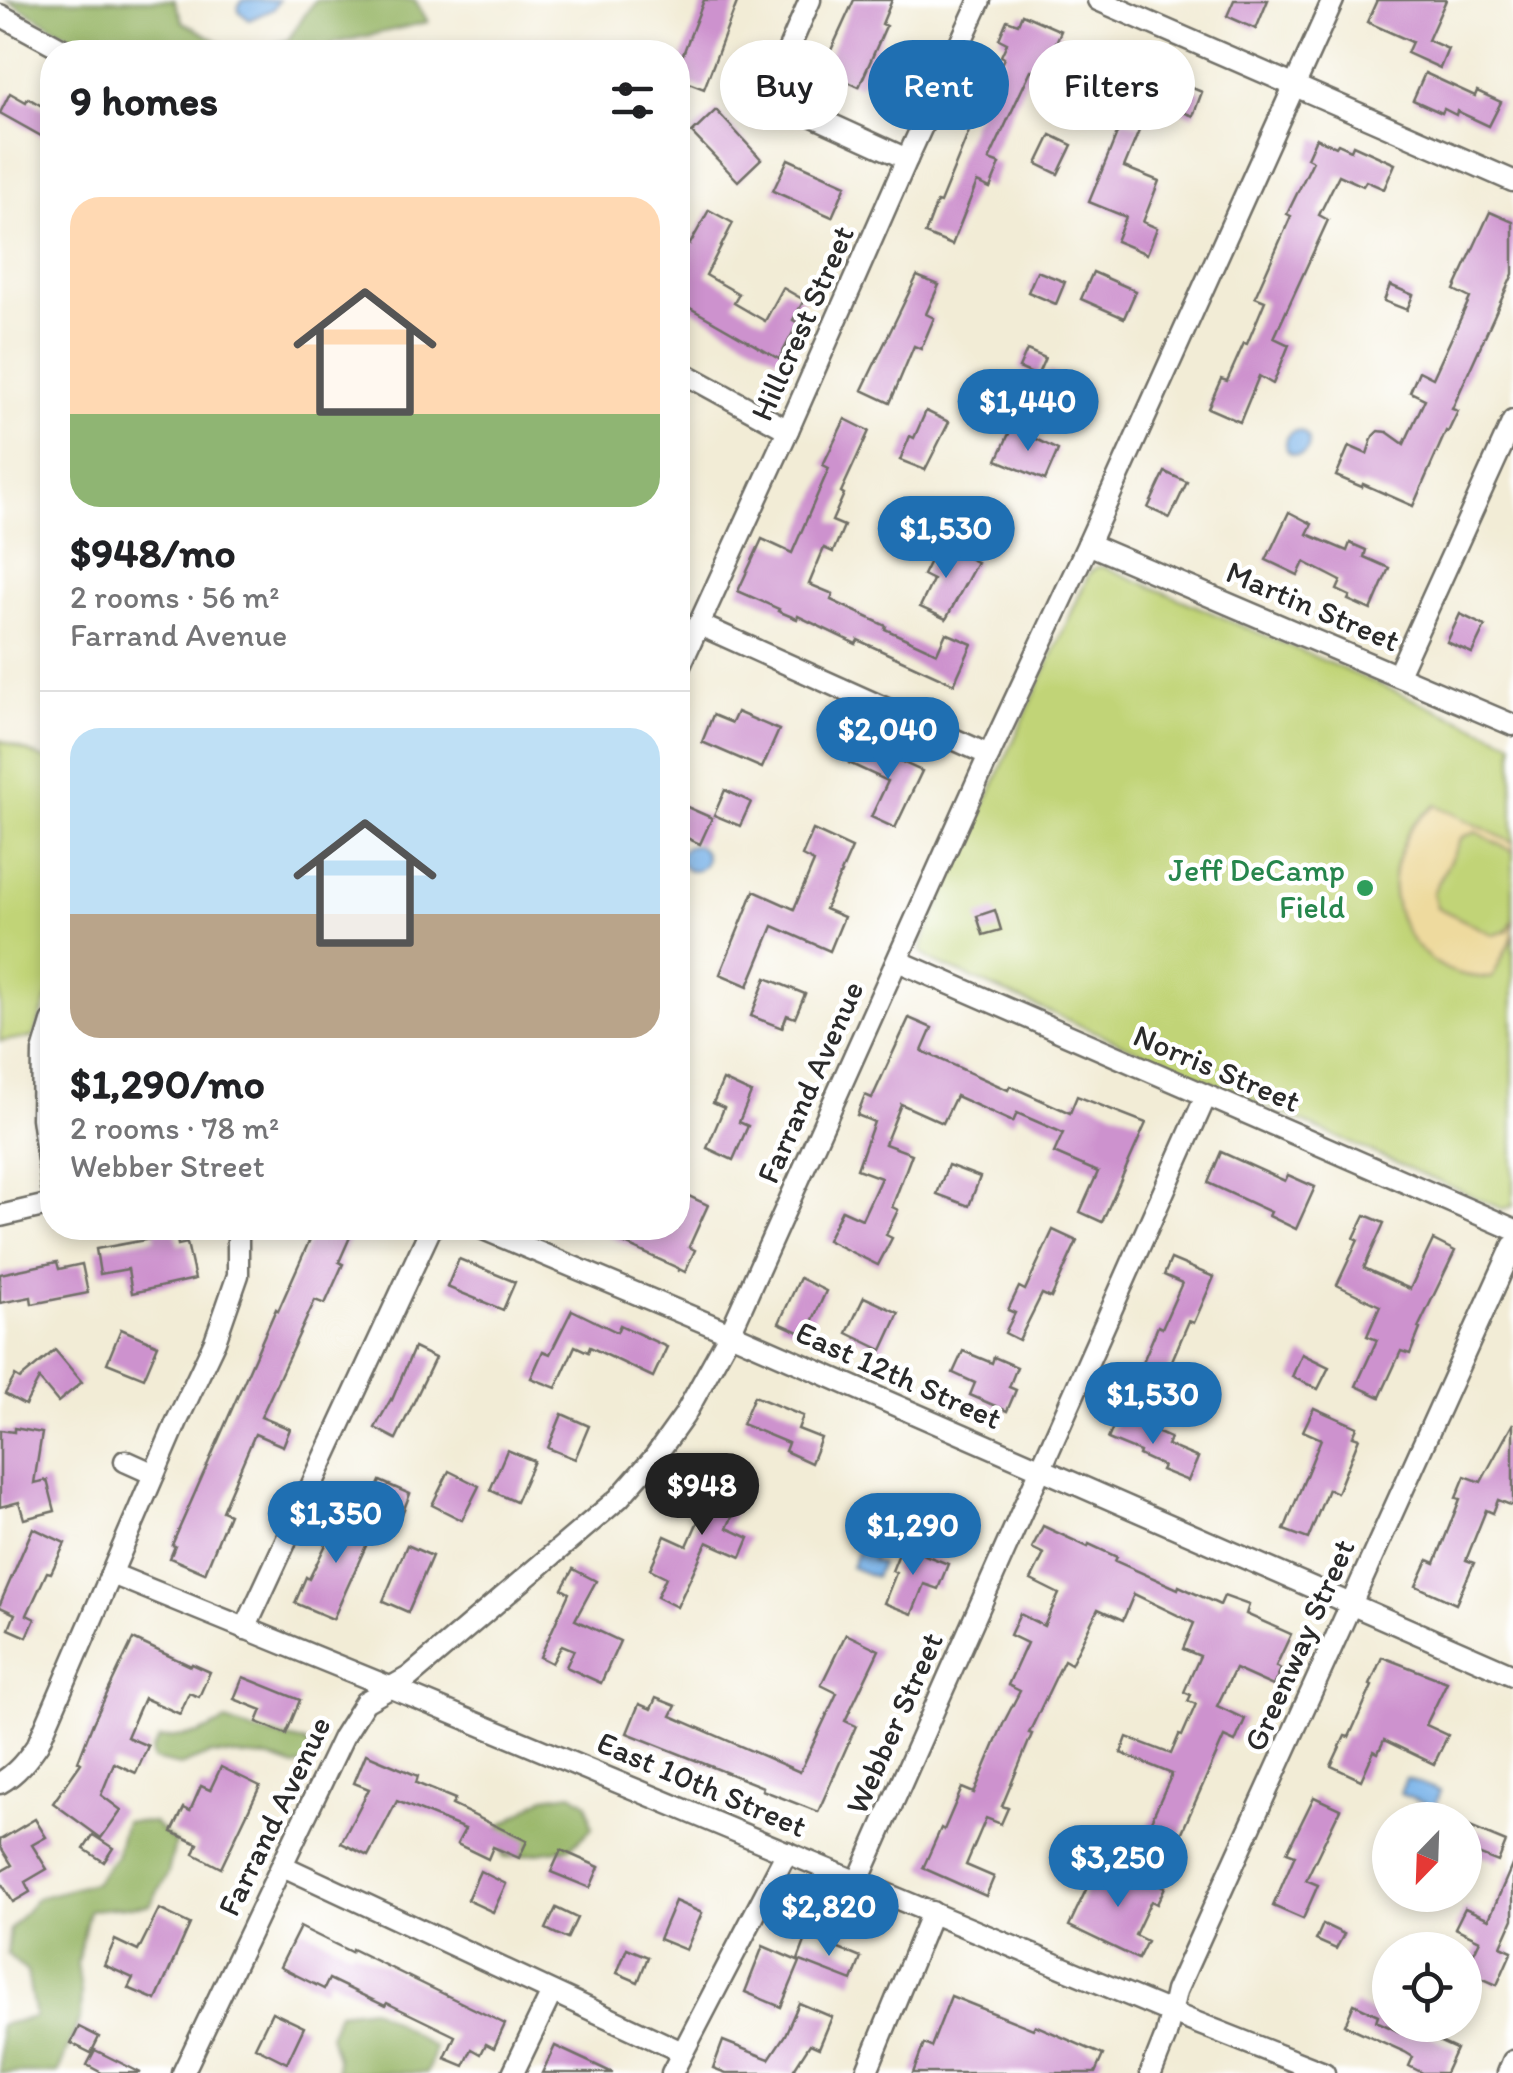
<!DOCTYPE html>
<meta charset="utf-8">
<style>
:root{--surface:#fff;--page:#f6f6f6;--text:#202124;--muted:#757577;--line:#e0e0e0;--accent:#1f6fb2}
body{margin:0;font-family:Itim,sans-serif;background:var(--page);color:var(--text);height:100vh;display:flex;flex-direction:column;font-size:38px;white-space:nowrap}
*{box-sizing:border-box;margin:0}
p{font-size:32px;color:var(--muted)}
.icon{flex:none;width:55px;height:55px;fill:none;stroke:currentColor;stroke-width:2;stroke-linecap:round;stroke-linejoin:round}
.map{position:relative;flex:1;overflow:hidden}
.drawer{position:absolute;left:40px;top:40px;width:650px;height:1200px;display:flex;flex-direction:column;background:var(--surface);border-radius:40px;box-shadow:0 5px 15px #0003}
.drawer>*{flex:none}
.top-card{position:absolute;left:720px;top:40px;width:642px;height:90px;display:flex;gap:20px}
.needle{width:65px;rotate:203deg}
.tools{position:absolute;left:1372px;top:1802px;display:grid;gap:20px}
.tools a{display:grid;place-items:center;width:110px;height:110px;border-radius:50%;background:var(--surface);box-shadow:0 5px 15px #0003;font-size:50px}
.price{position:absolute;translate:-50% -85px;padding:0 22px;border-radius:35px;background:var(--accent);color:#fff;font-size:32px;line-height:65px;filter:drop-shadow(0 2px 5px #0008)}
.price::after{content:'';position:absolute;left:50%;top:60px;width:30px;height:22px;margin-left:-15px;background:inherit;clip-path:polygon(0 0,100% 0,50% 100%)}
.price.active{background:#222;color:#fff}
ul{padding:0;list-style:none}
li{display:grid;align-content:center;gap:20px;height:530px;padding:0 30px}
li+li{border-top:2px solid var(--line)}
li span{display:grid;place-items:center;height:310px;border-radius:30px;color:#555}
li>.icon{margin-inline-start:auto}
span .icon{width:180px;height:180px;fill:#fffc;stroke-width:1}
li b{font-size:42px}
h2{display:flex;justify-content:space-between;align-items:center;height:120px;padding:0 30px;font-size:42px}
.tag{padding:0 35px;border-radius:45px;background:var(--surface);box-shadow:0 5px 15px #0003;font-size:35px;line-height:90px}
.tag.active{background:var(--accent);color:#fff}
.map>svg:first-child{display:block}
.green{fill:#c1d477;stroke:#768051;stroke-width:2.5}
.forest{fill:#98b668;stroke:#62704a;stroke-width:2.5}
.sand{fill:#eeda9e;stroke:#8c8264;stroke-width:2.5}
.water{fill:#78b2e9;stroke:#526e8a;stroke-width:2.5}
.building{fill:#cd92ce}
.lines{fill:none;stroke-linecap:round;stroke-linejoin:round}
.minor-casing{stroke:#716f67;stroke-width:25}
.minor{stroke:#fff;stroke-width:20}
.leisure-dot{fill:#2e9e5b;stroke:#fff;stroke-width:4}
.labels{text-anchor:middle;stroke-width:9;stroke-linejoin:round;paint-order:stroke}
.street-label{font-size:32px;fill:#2b2b2b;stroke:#fff}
.leisure-label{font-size:32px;fill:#27864d;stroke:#fff;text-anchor:end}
</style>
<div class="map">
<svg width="1513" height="2073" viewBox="0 0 1513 2073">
<rect width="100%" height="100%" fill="#fff"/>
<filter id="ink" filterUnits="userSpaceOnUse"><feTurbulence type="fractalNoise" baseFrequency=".01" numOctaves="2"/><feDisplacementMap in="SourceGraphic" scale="20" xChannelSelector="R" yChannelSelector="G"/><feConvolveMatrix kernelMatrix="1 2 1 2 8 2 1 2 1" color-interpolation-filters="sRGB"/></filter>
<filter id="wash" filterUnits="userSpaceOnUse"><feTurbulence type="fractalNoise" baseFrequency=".0048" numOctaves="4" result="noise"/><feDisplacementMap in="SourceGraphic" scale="40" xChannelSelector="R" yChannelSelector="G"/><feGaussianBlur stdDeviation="2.25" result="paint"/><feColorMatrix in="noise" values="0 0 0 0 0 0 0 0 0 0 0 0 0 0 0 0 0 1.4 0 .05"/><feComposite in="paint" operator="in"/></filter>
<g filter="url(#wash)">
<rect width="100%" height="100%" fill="#f2ecd6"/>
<g class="green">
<polygon points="1097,567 1105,567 1513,742 1513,1206 1502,1209 930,960 921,952 923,941 1090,572"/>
<polygon points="0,740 52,762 52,987 33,1037 0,1041"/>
</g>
<g class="forest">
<polygon points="7,0 174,0 183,22 238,52 98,52"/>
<polygon points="315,0 415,0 428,22 335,43 325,52 248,52 288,40"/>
<polygon points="226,1721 254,1731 305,1742 313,1752 309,1763 295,1767 270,1758 210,1754 180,1766 153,1760 151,1751 159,1739 199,1734"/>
<polygon points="572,1793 587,1803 592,1828 570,1848 504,1858 493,1831 545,1797"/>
<polygon points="125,1821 154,1823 175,1843 168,1873 150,1905 89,1910 77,1963 81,1993 80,2018 58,2073 0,2073 0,2025 35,2017 27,1972 7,1954 10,1929 37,1898 94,1883 116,1856"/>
<polygon points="372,2008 435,2048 427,2073 337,2073 337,2058 330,2035 338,2012"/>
</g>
<path class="sand" d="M1436,805L1513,843V852L1476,832L1462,837L1433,893L1437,907L1494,935L1507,931L1513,920V936L1492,978C1477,977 1460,976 1446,969C1402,946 1381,893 1402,848C1405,841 1407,831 1412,826C1418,818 1428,812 1436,805Z"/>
<g class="water">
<polygon points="243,0 279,0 273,9 249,20 239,11 238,7"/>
<circle cx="1297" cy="443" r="12"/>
<circle cx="693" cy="858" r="13"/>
<polygon points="867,1531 882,1537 872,1560 881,1564 875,1577 851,1567"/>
<polygon points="1406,1778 1440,1791 1434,1807 1400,1794"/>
</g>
<g id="blocks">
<g class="building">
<polygon points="704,0 738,0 704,89 678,79 678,67"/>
<polygon points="854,0 892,0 882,24 886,26 859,87 822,70"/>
<polygon points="1234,0 1268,0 1256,29 1227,16"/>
<polygon points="1377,0 1446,0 1428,40 1448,49 1440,68 1407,53 1412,42 1367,22"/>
<polygon points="1022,14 1061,31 1042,74 1031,70 989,160 1000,164 990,188 977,182 952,245 925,234 937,202 940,203 972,124 1004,58 1001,56 1007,43 999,39 1007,20 1018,24"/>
<polygon points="1139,58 1188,78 1185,85 1202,92 1193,116 1162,104 1165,96 1130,81"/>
<polygon points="1425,73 1475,96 1477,91 1501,102 1489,126 1457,111 1456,115 1444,109 1442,113 1413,100"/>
<polygon points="10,93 26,102 28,98 52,112 52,142 0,113"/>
<polygon points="716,110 761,159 738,181 692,133"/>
<polygon points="1123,119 1141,126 1124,167 1159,181 1143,222 1157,228 1147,254 1116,241 1126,217 1089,202"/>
<polygon points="1051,135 1072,145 1058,174 1037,164"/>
<polygon points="1316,138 1336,147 1338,144 1351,150 1353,145 1395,164 1384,189 1366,181 1363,186 1339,175 1319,215 1328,220 1274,338 1289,345 1273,384 1259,376 1240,422 1208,408 1221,379 1227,381 1244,343 1247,344 1265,301 1255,297 1291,216 1287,214 1313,161 1307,158"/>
<polygon points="788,159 846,185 832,217 773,191"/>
<polygon points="709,210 733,223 706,275 739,294 734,303 765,321 783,288 804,300 793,320 798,323 779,359 678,301 678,236 690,244"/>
<polygon points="1490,212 1513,222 1513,274 1452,409 1458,411 1448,432 1446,431 1413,506 1363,484 1362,487 1336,476 1349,446 1367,454 1373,436 1378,431 1387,432 1404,444 1425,399 1410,392 1419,371 1433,378 1470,298 1454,290"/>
<polygon points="1037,271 1065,282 1056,304 1028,292"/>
<polygon points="1093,272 1136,291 1124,318 1081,299"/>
<polygon points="917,276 939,285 926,314 934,318 921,349 914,346 890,403 862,390"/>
<polygon points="1390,285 1413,295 1407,310 1384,301"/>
<polygon points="1027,350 1045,358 1037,376 1019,368"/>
<polygon points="1049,372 1088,388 1077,416 1037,400"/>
<polygon points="926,411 949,422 925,470 900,460 910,436 914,438"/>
<polygon points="845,419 869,431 841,492 844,494 832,521 844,526 833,552 824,548 809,584 833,594 831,600 886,626 885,629 937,653 946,633 972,644 954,684 858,640 856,644 798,616 797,619 778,611 779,609 738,591 762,539 792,553 829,468 823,465"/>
<polygon points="1012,427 1058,450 1045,480 997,460"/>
<polygon points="1165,472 1187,482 1170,518 1148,508"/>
<polygon points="1289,512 1312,524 1307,534 1347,551 1350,543 1366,550 1364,557 1389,568 1371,610 1348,600 1350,596 1337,590 1341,581 1304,562 1298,575 1266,560"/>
<polygon points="937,547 950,554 951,550 977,562 946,619 920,607 933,580 923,575"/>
<polygon points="1460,614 1485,626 1472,653 1447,642"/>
<polygon points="737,712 779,730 762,768 702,742 713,715 732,723"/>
<polygon points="858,742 922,771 895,828 871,817 888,781 849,763"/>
<polygon points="725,790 751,802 740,826 714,815"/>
<polygon points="678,803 712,818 700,844 678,834"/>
<polygon points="813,830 852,848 825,909 844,917 830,951 773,926 748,986 720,974 754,891 794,909 814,862 802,856"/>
<polygon points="995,910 1001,930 983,935 977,916"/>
<polygon points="766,978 805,994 795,1018 787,1015 782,1028 751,1016"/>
<polygon points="909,1018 932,1028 922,1051 1008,1090 1010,1086 1070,1113 1077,1096 1146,1123 1102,1222 1080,1212 1098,1172 1054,1153 1063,1133 1017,1113 1013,1122 956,1096 943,1123 901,1104 885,1144 912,1154 892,1207 898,1210 886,1235 892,1238 878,1265 827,1240 842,1210 862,1219 881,1178 857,1169 874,1122 857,1115 865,1095 872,1098"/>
<polygon points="723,1080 751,1093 739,1122 748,1126 733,1160 707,1148 724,1108 713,1103"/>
<polygon points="1221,1152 1285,1181 1288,1175 1315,1187 1296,1229 1269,1216 1271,1212 1208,1183"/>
<polygon points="948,1165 980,1177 969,1206 937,1194"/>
<polygon points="678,1191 708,1205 689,1247 695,1250 685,1272 679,1269 678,1272 678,1268 590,1228 678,1228"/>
<polygon points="1365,1215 1384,1223 1364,1268 1410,1289 1433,1240 1455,1251 1418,1328 1420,1329 1410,1354 1401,1351 1380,1397 1356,1386 1377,1340 1367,1336 1380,1306 1337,1285 1358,1240 1354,1238"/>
<polygon points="167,1228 175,1228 178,1245 187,1243 195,1279 132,1293 128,1269 100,1274 96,1249 156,1238 154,1230"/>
<polygon points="315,1228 354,1228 339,1262 343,1264 325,1304 315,1300 261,1417 290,1429 283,1446 255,1434 222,1511 229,1514 205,1573 170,1558 175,1546 172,1545 276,1309 278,1311"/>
<polygon points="1053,1230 1077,1241 1051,1298 1042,1294 1019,1340 1005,1333 1015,1313 1008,1310 1019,1287 1025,1290"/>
<polygon points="459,1259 515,1282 503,1310 447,1287"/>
<polygon points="1171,1259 1214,1277 1194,1323 1189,1321 1164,1379 1140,1369 1158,1326 1162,1328 1182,1283 1164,1275"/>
<polygon points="57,1262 59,1269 82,1264 88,1293 32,1304 31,1297 0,1303 0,1274"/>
<polygon points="800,1278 826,1291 806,1335 779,1323"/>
<polygon points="864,1297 899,1313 882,1350 847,1333"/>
<polygon points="572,1310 617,1332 620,1325 667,1347 653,1377 590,1347 588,1352 575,1346 556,1388 531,1378 543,1351 550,1354"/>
<polygon points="121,1329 158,1345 144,1378 107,1363"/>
<polygon points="414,1348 435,1358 396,1439 375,1428 391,1399 392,1400"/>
<polygon points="55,1350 82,1382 58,1402 39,1379 25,1405 5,1394 15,1376 20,1379"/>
<polygon points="963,1351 992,1363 994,1357 1017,1367 1009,1387 1016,1390 1007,1411 970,1395 975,1383 953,1373"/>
<polygon points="1302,1354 1329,1367 1318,1389 1292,1377"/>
<polygon points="754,1396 803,1416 798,1429 821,1438 811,1463 785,1451 788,1443 742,1424"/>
<polygon points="1314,1408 1357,1427 1353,1436 1359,1438 1337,1493 1328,1489 1308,1539 1284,1530 1321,1439 1303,1431"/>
<polygon points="562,1414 589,1426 575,1459 548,1448"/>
<polygon points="1118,1415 1170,1438 1167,1445 1198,1458 1188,1481 1161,1470 1163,1466 1139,1455 1140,1452 1108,1439"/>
<polygon points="1513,1423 1513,1506 1498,1500 1493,1513 1486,1510 1466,1560 1474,1563 1456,1604 1416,1586 1428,1560 1435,1563 1460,1499 1456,1498 1465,1476 1481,1482"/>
<polygon points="14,1428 42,1433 34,1483 47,1480 55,1511 24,1519 19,1502 0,1507 0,1430 14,1432"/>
<polygon points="507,1450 534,1461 516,1502 490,1490"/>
<polygon points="721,1469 748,1483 727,1528 749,1538 741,1557 707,1542 677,1607 657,1597 666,1577 650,1569 665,1536 687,1546"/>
<polygon points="449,1471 479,1486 462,1520 432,1505"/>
<polygon points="380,1481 410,1494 402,1514 372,1500"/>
<polygon points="344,1508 370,1520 363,1534 370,1537 333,1619 295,1603 306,1577 309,1579"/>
<polygon points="1043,1526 1088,1547 1089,1544 1117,1557 1115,1561 1178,1589 1179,1586 1220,1605 1224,1596 1249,1605 1246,1614 1291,1634 1276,1666 1281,1669 1273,1686 1235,1669 1217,1706 1245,1719 1235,1742 1224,1737 1174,1850 1144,1836 1172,1774 1121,1753 1127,1737 1171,1754 1179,1735 1182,1736 1196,1704 1188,1701 1191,1695 1184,1692 1200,1656 1183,1649 1194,1623 1134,1594 1123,1620 1098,1609 1071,1664 1064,1660 1029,1733 1032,1734 1002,1806 1008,1808 1001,1824 986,1818 966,1865 994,1877 986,1896 923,1868 941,1828 944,1830 962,1788 974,1793 1004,1722 1020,1691 1008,1685 1027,1643 1010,1635 1020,1614 1044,1626 1059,1594 1031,1580 1044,1554 1032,1548"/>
<polygon points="33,1528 65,1543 51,1573 47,1572 27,1615 35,1619 27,1637 9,1629 15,1614 0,1607 0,1604"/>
<polygon points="407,1545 432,1556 408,1612 383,1601"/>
<polygon points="902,1546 948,1564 938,1589 924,1584 912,1614 884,1603 896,1573 892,1571"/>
<polygon points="573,1569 596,1581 575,1620 620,1641 601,1683 566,1667 574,1650 562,1645 552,1663 540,1657 569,1593 562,1589"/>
<polygon points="846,1634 879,1650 845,1721 856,1726 818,1812 762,1790 763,1787 627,1733 639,1704 651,1709 656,1698 676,1706 671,1716 800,1772 837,1693 821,1685"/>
<polygon points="133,1639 191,1666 192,1664 210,1672 199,1697 189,1693 180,1714 144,1698 127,1737 148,1746 136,1773 114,1763 101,1795 121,1810 101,1838 53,1803 81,1763 78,1761 93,1723"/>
<polygon points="1382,1657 1447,1682 1426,1725 1448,1735 1434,1764 1384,1740 1378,1753 1374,1751 1361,1780 1331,1766 1345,1736 1349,1737 1372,1686 1370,1685"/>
<polygon points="243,1677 300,1700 286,1734 257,1722 262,1710 234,1699"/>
<polygon points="366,1754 418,1776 416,1783 455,1799 452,1805 527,1841 519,1858 493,1847 488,1859 457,1844 465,1829 397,1801 368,1856 341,1843 369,1789 354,1783"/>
<polygon points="221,1767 260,1786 221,1868 194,1854 198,1844 172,1832 184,1808 190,1811 201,1786 210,1790"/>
<polygon points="1314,1797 1340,1809 1306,1880 1318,1885 1303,1919 1273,1906 1295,1855 1287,1852"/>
<polygon points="35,1819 46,1837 32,1845 47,1869 25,1882 30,1892 13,1902 0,1881 0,1872 12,1865 0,1846 0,1840"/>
<polygon points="1465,1825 1506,1842 1498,1862 1465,1849"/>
<polygon points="93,1835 113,1848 104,1862 84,1849"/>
<polygon points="561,1850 599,1867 590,1888 551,1872"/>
<polygon points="1070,1860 1088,1868 1082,1885 1063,1877"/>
<polygon points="1513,1863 1513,1919 1501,1946 1512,1951 1497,1985 1465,1971 1480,1940 1455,1928 1465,1908 1489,1919"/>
<polygon points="1127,1866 1159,1880 1157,1884 1165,1887 1157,1904 1151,1901 1135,1935 1147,1941 1138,1959 1069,1926 1093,1875 1117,1886"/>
<polygon points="480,1871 506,1884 493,1912 467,1900"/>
<polygon points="675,1901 702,1913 686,1950 659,1939"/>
<polygon points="556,1908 577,1918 567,1939 546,1929"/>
<polygon points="159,1909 190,1924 156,2000 128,1988 133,1978 104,1965 115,1940 138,1951"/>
<polygon points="1323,1924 1344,1934 1336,1949 1316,1940"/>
<polygon points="300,1927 351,1952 352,1949 505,2024 494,2048 486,2044 481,2054 472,2049 464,2066 445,2058 455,2036 387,2003 385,2006 329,1979 324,1989 280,1967"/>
<polygon points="807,1936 861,1958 852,1981 798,1960"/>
<polygon points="763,1946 800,1962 781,2007 745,1992"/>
<polygon points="627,1948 648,1957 638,1982 617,1973"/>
<polygon points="951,1996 1033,2029 1035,2025 1103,2055 1095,2073 913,2073 924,2044 931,2047"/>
<polygon points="799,2003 832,2017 819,2048 810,2044 794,2069 801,2073 726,2073 713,2068 723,2041 769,2059 785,2035"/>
<polygon points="1354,2004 1378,2015 1376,2021 1411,2037 1414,2030 1456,2049 1445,2073 1423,2073 1409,2066 1413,2057 1405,2052 1345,2025"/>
<polygon points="272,2012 304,2027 287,2063 255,2047"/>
<polygon points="79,2027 99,2037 91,2053 71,2043"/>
<polygon points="555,2046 613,2073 542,2073"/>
<polygon points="95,2050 141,2073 102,2073 87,2065"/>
</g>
</g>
</g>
<g filter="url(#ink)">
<use href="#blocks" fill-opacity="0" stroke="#716f67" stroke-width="2.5"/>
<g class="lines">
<g class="minor-casing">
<g id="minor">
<polyline points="810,0 780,69 783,93 804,112 907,159"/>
<polyline points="1098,0 1513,181"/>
<polyline points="0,15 68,52"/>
<polyline points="678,370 788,430"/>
<polyline points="1088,544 1513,725"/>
<polyline points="698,624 989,755"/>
<polyline points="678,670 788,430 907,159 980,0"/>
<polyline points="1398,674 1513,421"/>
<polyline points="898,961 1513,1229"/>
<polyline points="52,1022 43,1052 42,1118 52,1188"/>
<polyline points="0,1216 52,1204"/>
<polyline points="481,1228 730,1333 1513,1675"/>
<polyline points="125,1461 154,1474"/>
<polyline points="112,1574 392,1688 1172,2013 1324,2073"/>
<polyline points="245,1629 431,1228"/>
<path d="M0,1783C17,1773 27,1760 38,1744L177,1421L215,1341L238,1275V1228"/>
<polyline points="283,1866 682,2052"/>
<polyline points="858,1881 1206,1096"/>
<polyline points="183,2073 343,1737 365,1702 409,1677 619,1498 654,1458 684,1416 730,1333 989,755 1088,544 1333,0"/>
<polyline points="513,2073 552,1992"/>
<polyline points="672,2073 787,1852"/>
<polyline points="866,2073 932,1912"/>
<polyline points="1151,2073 1166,2035 1176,1991 1513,1246"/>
<polyline points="1508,2073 1513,2061"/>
</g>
</g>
<use href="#minor" class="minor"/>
</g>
</g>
<circle class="leisure-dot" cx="1365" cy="888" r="10"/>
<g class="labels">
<g class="street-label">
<text transform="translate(802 323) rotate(-66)" y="11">Hillcrest Street</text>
<text transform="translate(1313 606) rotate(23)" y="11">Martin Street</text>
<text transform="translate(1217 1068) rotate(23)" y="11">Norris Street</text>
<text transform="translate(810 1082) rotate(-66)" y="11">Farrand Avenue</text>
<text transform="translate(899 1375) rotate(24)" y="11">East 12th Street</text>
<text transform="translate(1299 1645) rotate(-66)" y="11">Greenway Street</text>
<text transform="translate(894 1723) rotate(-66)" y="11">Webber Street</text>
<text transform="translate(702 1784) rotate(23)" y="11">East 10th Street</text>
<text transform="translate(274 1816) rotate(-64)" y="11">Farrand Avenue</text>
</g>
<g class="leisure-label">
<text x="1345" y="881">Jeff DeCamp<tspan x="1345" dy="37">Field</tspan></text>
</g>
</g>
</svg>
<div class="tools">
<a><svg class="needle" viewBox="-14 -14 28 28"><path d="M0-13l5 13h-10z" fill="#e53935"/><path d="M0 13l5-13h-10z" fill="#757577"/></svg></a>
<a><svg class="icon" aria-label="locate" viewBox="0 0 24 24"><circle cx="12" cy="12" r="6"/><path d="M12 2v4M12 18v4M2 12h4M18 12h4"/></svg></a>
</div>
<b class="price" style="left:1028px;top:454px">$1,440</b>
<b class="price" style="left:946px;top:581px">$1,530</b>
<b class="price" style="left:888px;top:782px">$2,040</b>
<b class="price" style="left:1153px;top:1447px">$1,530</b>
<b class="price active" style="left:702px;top:1538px">$948</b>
<b class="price" style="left:336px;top:1566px">$1,350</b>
<b class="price" style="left:913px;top:1578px">$1,290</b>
<b class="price" style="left:1118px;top:1910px">$3,250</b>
<b class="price" style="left:829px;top:1959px">$2,820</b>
<div class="top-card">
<a class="tag">Buy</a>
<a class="tag active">Rent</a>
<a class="tag">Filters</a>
</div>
<section class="drawer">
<h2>9 homes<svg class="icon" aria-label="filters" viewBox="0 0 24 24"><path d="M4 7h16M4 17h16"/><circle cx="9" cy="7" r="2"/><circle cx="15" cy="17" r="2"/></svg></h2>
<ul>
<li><span style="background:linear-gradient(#ffd9b3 70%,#8fb573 0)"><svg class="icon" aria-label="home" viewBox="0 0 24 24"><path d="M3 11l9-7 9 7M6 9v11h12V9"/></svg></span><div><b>$948/mo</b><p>2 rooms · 56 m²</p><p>Farrand Avenue</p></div></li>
<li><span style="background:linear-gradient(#bfe0f5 60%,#b9a48a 0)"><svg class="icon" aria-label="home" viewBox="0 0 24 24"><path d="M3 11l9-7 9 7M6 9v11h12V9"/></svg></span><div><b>$1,290/mo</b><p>2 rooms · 78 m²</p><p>Webber Street</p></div></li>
</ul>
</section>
</div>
